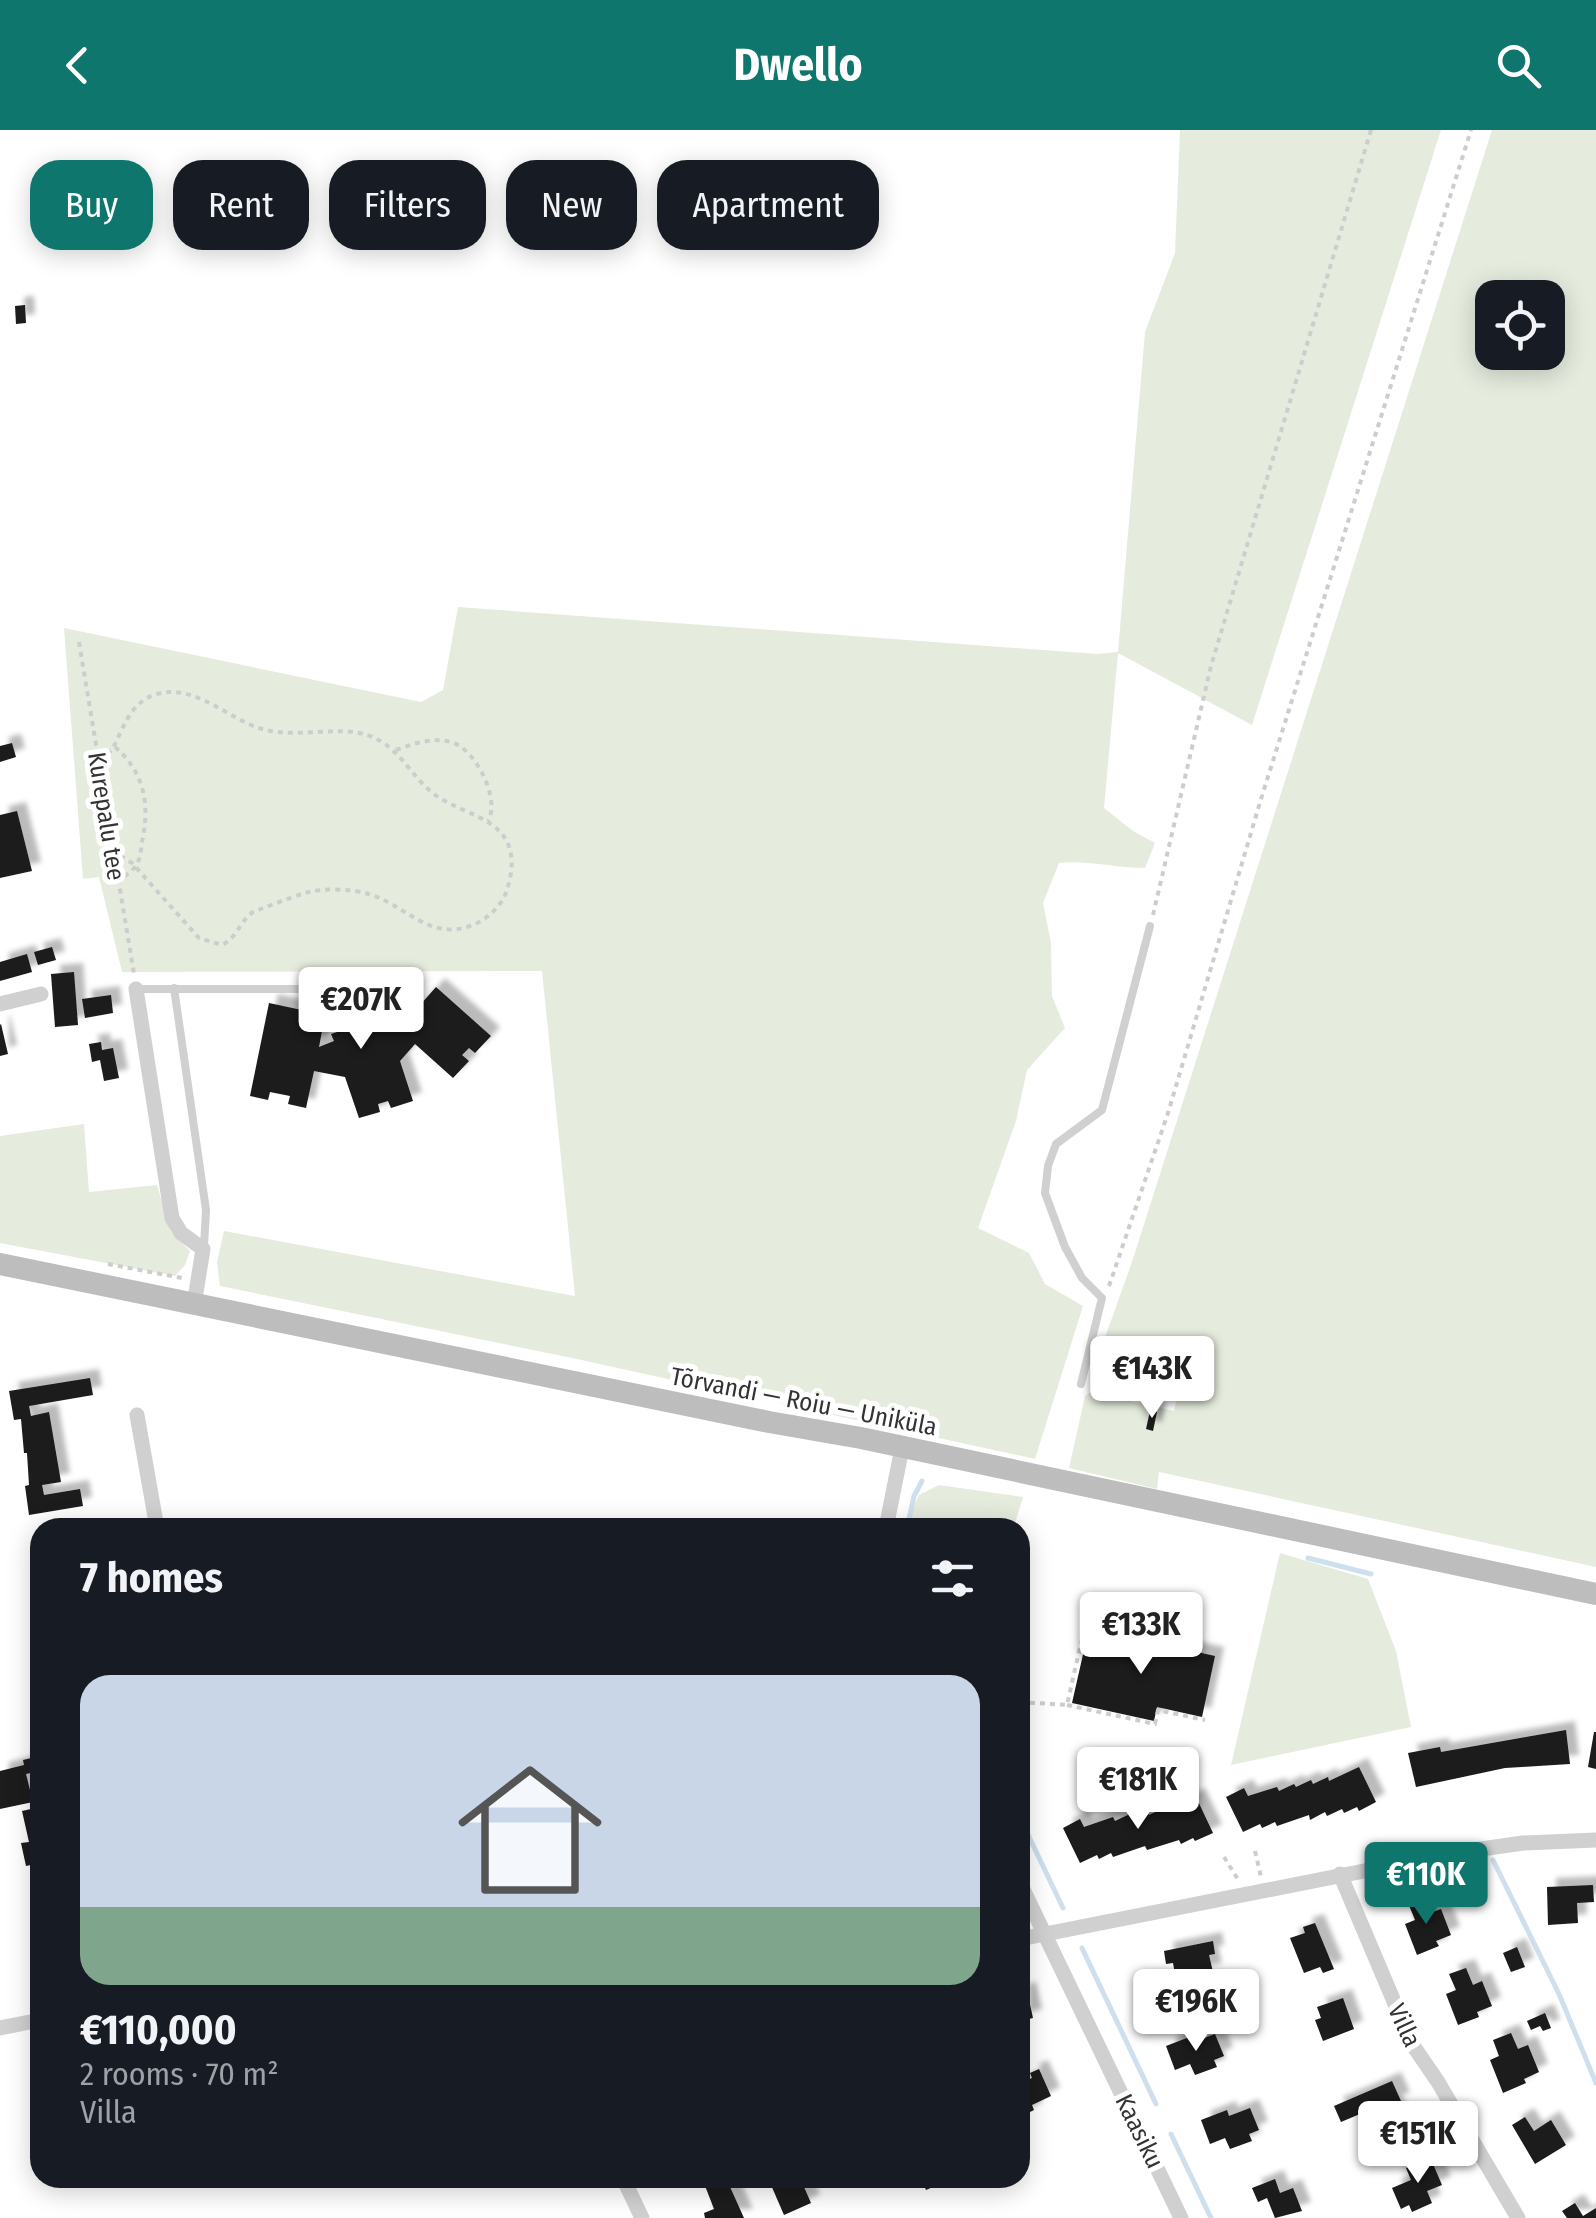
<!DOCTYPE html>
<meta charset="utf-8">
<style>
:root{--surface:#171b24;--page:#20242c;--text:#f1f3f6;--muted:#9ea1a6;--line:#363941;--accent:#0f766e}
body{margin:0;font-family:"Fira Sans Condensed",sans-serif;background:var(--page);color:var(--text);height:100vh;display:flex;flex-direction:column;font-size:38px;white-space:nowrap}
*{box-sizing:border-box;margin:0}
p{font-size:32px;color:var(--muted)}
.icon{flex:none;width:55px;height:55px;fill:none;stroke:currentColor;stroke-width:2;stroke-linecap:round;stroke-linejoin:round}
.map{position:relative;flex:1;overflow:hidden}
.drawer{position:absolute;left:30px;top:1388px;width:1000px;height:670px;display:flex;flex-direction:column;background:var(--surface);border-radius:30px;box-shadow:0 5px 25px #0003}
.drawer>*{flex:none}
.banner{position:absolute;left:30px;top:30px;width:1000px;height:90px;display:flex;gap:20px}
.fabs{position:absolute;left:1475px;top:150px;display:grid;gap:20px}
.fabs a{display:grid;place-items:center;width:90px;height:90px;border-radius:20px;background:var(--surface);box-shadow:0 5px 25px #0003;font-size:50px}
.price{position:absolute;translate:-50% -85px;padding:0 22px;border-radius:10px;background:#fff;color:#222;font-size:32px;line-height:65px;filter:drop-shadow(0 2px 5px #0008)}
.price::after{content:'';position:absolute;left:50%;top:60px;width:30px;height:22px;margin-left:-15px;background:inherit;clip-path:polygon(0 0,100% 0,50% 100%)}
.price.on{background:var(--accent);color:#fff}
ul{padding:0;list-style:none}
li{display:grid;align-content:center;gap:20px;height:530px;padding:0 50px}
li+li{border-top:2px solid var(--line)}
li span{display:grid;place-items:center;height:310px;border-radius:30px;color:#555}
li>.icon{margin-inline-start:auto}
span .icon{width:180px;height:180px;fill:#fffc;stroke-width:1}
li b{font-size:42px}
h2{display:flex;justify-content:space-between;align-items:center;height:120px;padding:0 50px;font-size:42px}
.pill{padding:0 35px;border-radius:30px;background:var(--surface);box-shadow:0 5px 25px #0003;font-size:35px;line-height:90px}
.pill.on{background:var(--accent);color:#fff}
header{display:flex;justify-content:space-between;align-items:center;height:130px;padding:0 50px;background:var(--accent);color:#fff;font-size:45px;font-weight:700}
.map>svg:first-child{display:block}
.green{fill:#e5ecde;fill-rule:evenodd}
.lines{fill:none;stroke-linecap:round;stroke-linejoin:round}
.stream{stroke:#cee0ee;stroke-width:5}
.building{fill:#1a1a1a;filter:url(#shadow)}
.path{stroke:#cdcdcd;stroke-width:4;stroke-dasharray:5 5;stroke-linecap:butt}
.lane{stroke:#d0d0d0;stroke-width:8}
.street{stroke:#d0d0d0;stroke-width:15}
.secondary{stroke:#bdbdbd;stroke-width:22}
.labels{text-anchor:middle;stroke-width:10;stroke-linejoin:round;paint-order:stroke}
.street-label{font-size:25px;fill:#333;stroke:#fff}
</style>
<header><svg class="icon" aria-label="back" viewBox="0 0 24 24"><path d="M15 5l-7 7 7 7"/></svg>Dwello<svg class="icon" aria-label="search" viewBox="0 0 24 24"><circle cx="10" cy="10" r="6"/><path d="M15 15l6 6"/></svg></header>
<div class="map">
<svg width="1596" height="2088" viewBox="0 0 1596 2088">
<defs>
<filter id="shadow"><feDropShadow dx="9" dy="-9" stdDeviation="2.5" flood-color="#0004"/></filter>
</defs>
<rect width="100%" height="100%" fill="#fff"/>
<g class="green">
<path d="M1180,0H1441L1252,595L1118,523L1104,678L1133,701L1155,713L1145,738C1115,738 1088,730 1059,733L1043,773L1051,813L1052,866L1065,898L1027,940L1016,991L978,1098L1029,1123L1045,1154L1083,1176L1035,1329L572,1228L220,1156L217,1132L224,1101L575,1166L542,841L122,842L99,747L83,749L64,498L421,572L443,560L458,477L1098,524L1118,522L1145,202L1175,123Z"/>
<path d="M1492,0H1596V1437L1159,1342L1157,1359L1069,1338L1085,1266L1091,1262L1174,1281L1178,1264L1125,1258L1094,1238L1132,1132ZM1492,168H1548V222H1492Z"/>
<polygon points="84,994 89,1062 157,1055 171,1102 190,1121 185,1135 175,1146 0,1113 0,1006"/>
<polygon points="939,1355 1023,1367 1014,1397 904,1397 919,1365"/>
<polygon points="1280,1423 1368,1449 1396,1521 1411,1597 1231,1635"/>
</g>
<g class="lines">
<g class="stream">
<polyline points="907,1398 914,1366 922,1351"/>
<polyline points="1308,1428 1371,1444"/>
<polyline points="1020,1688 1063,1778"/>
<polyline points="1493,1730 1559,1864 1596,1953"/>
<polyline points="1082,1818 1156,1974"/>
<polyline points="1171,2004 1211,2088"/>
</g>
</g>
<g class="building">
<polygon points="25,175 26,193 16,194 15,176"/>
<polygon points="12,613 16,627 0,632 0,616"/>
<polygon points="17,681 32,741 0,748 0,685"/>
<polygon points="52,817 56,830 38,835 34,822"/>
<polygon points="27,824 32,842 0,851 0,832"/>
<polygon points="74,842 78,895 55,897 51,844"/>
<polygon points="436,857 491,906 475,923 469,918 462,925 469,931 453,948 415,914 400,931 413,971 391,978 388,971 378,974 380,982 359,988 345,947 314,941 306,978 288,974 290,966 270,962 268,970 250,966 269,873 325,885 319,917 334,911 331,904 386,886 390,900 398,900"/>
<polygon points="111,865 113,883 85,888 82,869"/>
<polygon points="1,894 8,924 0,926 0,895"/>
<polygon points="101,912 102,920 113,918 119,948 104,951 100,930 92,932 89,914"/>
<polygon points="90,1248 93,1265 29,1276 31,1286 49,1282 61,1352 42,1355 44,1365 80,1359 83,1376 29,1385 25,1356 29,1355 27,1323 24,1323 21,1289 14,1290 9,1261"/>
<polygon points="1150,1281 1157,1282 1153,1301 1146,1299"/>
<polygon points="1089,1498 1215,1526 1202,1587 1157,1577 1154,1591 1072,1573"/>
<polygon points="1566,1600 1570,1634 1505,1638 1416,1657 1408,1623 1440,1617 1441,1622"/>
<polygon points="1594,1602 1596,1602 1596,1639 1588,1637"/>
<polygon points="40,1626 40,1641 26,1644 33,1672 0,1679 0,1641 24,1635 23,1630"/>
<polygon points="1359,1637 1376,1672 1359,1681 1357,1677 1344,1683 1342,1679 1327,1686 1325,1682 1310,1690 1309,1685 1277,1696 1275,1692 1262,1698 1260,1694 1243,1702 1226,1667 1244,1658 1248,1666 1277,1657 1279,1661 1294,1654 1296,1657 1311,1650 1313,1654 1328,1647 1329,1651"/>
<polygon points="1196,1667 1213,1703 1195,1711 1193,1708 1181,1714 1179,1710 1147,1720 1145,1716 1113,1727 1111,1723 1099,1729 1097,1725 1080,1733 1063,1698 1080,1689 1084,1697 1113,1687 1115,1691 1130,1684 1132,1688 1147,1681 1149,1685 1164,1678 1166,1682"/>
<polygon points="40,1677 40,1733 26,1736 21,1713 29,1712 22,1681"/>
<polygon points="1593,1755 1594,1772 1577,1773 1578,1793 1548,1795 1547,1757"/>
<polygon points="1424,1767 1430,1783 1441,1779 1451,1805 1436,1811 1439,1816 1417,1825 1405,1794 1415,1790 1408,1773"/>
<polygon points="1315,1793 1334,1839 1323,1843 1320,1837 1304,1843 1290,1808 1305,1803 1303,1797"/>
<polygon points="1213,1811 1215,1824 1209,1825 1213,1842 1176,1849 1173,1833 1166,1834 1164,1821"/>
<polygon points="1517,1817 1525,1837 1511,1842 1503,1823"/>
<polygon points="1466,1838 1473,1855 1482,1851 1492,1876 1477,1882 1479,1887 1458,1895 1446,1864 1456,1860 1449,1844"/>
<polygon points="1027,1861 1033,1888 1020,1891 1020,1863"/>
<polygon points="1343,1868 1354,1899 1323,1911 1315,1890 1321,1888 1317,1877"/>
<polygon points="1545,1883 1551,1898 1543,1901 1540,1896 1531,1900 1527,1891"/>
<polygon points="1511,1903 1518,1919 1528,1915 1539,1942 1524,1949 1526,1953 1503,1963 1490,1930 1499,1926 1493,1910"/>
<polygon points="1215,1904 1224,1926 1214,1930 1217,1937 1195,1945 1190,1934 1175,1940 1166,1916 1192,1906 1194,1912"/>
<polygon points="1039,1939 1051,1966 1032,1975 1034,1980 1020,1987 1020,1953 1032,1948 1030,1943"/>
<polygon points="1392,1951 1401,1971 1393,1974 1402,1995 1377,2006 1367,1981 1341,1992 1334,1976"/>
<polygon points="1250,1978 1259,2000 1249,2004 1252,2011 1230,2019 1225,2008 1210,2014 1201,1990 1227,1980 1229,1986"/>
<polygon points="1525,1987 1534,2001 1551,1990 1566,2015 1535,2034 1512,1995"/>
<polygon points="1430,2027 1442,2055 1427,2061 1432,2073 1412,2082 1409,2075 1401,2079 1392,2058 1411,2050 1406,2038"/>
<polygon points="702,2048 726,2048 744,2088 705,2088 704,2083 714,2079"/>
<polygon points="768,2048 800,2048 811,2073 784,2085"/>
<polygon points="921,2048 939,2048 942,2053 926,2060"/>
<polygon points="1275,2049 1280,2063 1293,2058 1302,2081 1275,2088 1267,2068 1258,2072 1252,2058"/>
<polygon points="1575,2073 1583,2086 1596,2078 1596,2088 1567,2088 1562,2081"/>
</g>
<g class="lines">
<g class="path">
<polyline points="79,512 134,844"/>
<path d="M115,617C145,643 150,675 142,712C141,720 140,730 136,736C131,742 123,747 117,752"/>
<path d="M396,620C413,614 432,607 451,612C475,618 501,669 488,691"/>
<path d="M97,626L111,621C124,599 129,572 157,564C194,553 228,589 262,599C297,609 337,595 367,605C399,615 409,645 434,664C467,688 518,688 511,743C509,753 507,763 502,771C494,782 485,790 473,795C430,812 407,776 369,764C352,759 327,758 309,762C305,762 255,781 253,782C239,792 238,807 222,815L199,808L132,733L112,721"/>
<polyline points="1153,785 1211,536 1371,0"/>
<polyline points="108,1134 182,1148"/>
<polyline points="1109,1156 1168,983 1261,669 1471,0"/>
<polyline points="1020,1572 1067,1575 1085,1495 1187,1517"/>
<polyline points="1067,1575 1155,1594 1158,1580 1205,1590"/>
<polyline points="1255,1721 1261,1747"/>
<polyline points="1224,1727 1239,1751"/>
</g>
<g class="lane">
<polyline points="174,858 206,1080 204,1116"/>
<polyline points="136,859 326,859"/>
<polyline points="1081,1254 1102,1168 1082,1148 1065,1117 1045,1063 1048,1036 1056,1014 1102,980 1150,796"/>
</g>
<g class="street">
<polyline points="136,859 172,1088 181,1103 203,1119 194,1175"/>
<polyline points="0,874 41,864"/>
<polyline points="137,1285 157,1398"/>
<polyline points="886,1398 902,1318"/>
<polyline points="1340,1744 1412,1914 1438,1952 1518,2088"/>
<polyline points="1020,1753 1181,2088"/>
<polyline points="1020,1809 1460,1722 1523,1713 1596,1710"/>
<polyline points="0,1898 40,1890"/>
<polyline points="623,2048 642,2088"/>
</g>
<polyline class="secondary" points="0,1134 769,1292 861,1308 1596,1464"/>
</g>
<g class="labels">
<g class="street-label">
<text transform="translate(107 686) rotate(81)" y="9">Kurepalu tee</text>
<text transform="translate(804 1271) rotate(11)" y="9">Tõrvandi — Roiu — Uniküla</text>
<text transform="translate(1405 1895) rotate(65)" y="9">Villa</text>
<text transform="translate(1140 2001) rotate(64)" y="9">Kaasiku</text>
</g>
</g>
</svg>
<div class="fabs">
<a><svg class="icon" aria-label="locate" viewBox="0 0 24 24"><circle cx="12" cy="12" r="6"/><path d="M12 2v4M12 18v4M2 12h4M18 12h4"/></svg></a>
</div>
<b class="price" style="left:361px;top:922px">€207K</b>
<b class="price" style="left:1152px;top:1291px">€143K</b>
<b class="price" style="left:1141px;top:1547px">€133K</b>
<b class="price" style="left:1138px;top:1702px">€181K</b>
<b class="price on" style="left:1426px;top:1797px">€110K</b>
<b class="price" style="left:1196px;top:1924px">€196K</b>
<b class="price" style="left:1418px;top:2056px">€151K</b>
<div class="banner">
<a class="pill on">Buy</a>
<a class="pill">Rent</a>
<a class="pill">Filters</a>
<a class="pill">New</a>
<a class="pill">Apartment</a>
</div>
<section class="drawer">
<h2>7 homes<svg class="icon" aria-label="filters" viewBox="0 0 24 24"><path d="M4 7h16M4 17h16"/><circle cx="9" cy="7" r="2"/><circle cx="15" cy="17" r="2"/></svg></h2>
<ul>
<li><span style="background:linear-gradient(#c9d6e8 75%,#7fa58c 0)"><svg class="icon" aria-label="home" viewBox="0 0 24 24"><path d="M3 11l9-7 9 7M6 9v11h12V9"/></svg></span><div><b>€110,000</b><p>2 rooms · 70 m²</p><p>Villa</p></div></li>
</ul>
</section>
</div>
